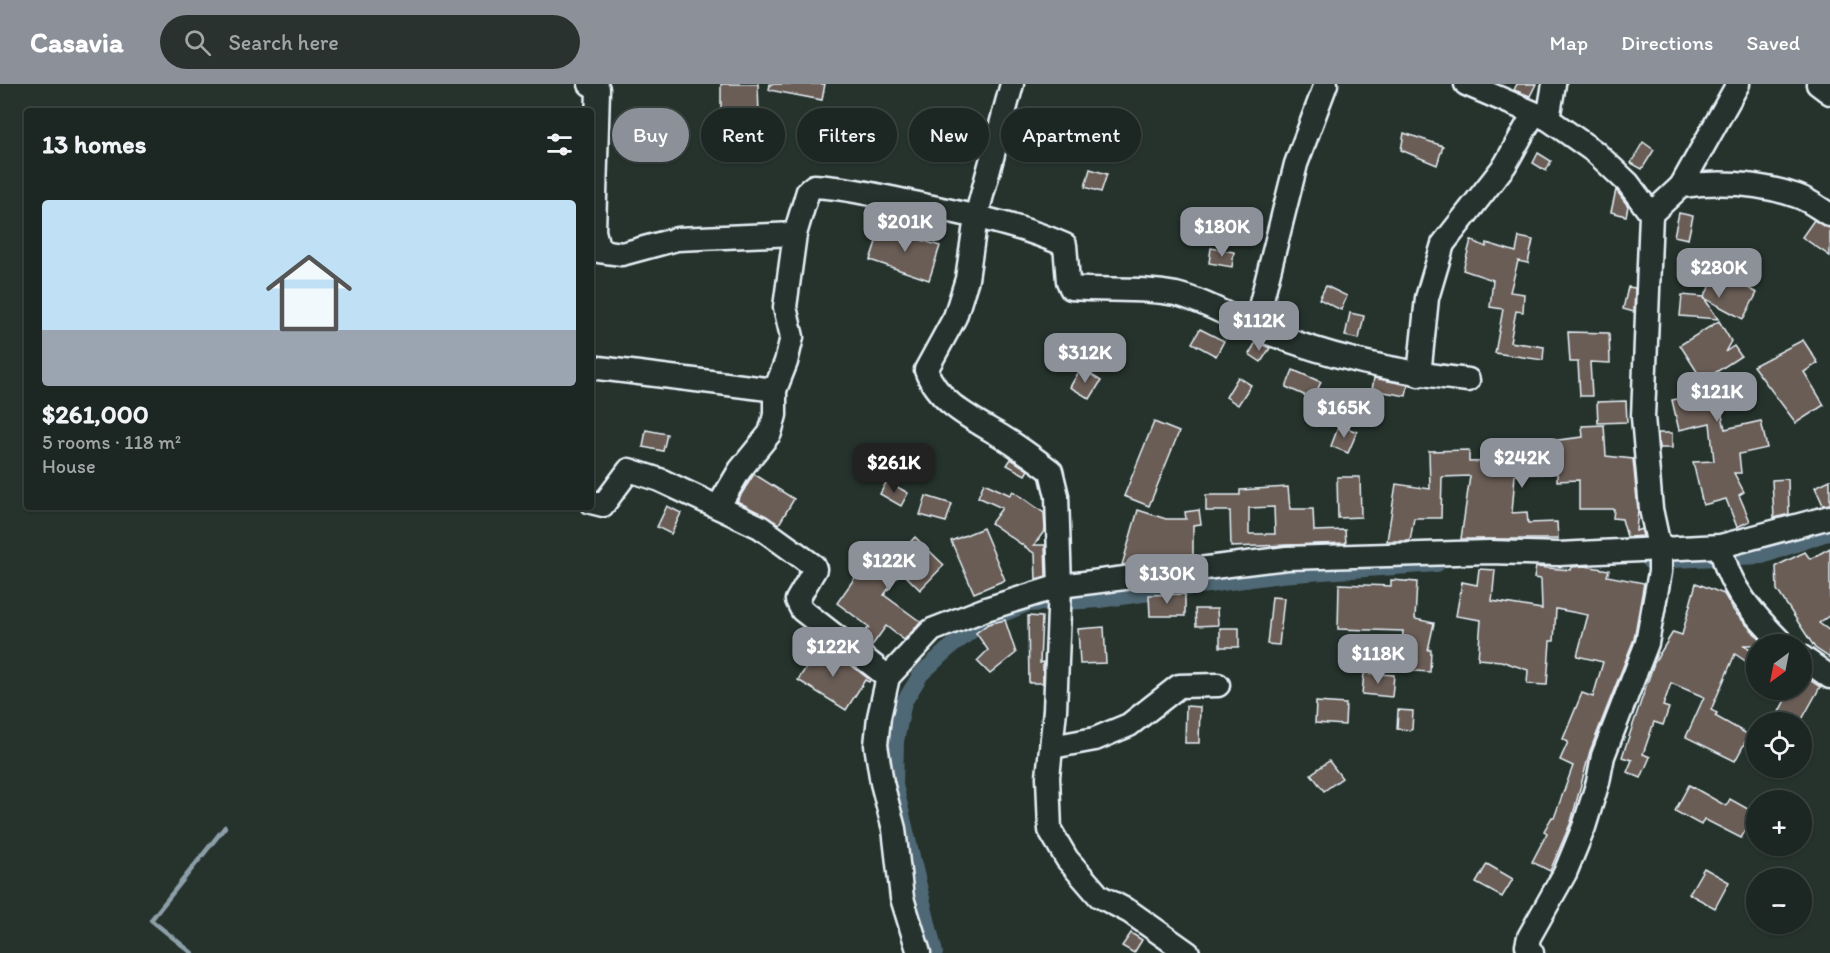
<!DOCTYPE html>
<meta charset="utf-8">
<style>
:root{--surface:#1c2622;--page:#29322f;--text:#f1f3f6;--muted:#a0a5a5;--line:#3a4340;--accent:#8c9099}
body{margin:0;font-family:Itim,sans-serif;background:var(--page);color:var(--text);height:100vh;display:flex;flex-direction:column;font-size:22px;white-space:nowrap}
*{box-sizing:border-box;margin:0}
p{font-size:20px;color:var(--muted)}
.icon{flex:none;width:33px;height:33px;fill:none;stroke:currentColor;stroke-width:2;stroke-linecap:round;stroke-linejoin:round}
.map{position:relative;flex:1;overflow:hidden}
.drawer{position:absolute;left:24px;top:24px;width:570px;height:402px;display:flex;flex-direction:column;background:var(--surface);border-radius:6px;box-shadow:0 2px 4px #0004,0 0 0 2px var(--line)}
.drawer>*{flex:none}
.guide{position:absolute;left:612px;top:24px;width:570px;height:54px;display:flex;gap:12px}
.needle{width:39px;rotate:212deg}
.fabs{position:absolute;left:1746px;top:550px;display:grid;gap:12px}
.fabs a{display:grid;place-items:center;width:66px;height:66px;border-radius:50%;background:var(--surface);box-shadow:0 2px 4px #0004,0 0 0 2px var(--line);font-size:30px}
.price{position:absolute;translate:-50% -51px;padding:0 14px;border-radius:12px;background:var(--accent);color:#fff;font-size:20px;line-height:39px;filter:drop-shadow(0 2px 3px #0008)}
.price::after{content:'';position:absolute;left:50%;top:36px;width:18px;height:14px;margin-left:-9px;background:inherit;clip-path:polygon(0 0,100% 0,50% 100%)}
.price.current{background:#222;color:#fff}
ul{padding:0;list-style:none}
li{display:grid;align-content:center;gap:12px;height:318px;padding:0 18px}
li+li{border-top:2px solid var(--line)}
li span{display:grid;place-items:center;height:186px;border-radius:6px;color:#555}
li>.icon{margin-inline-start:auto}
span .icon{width:108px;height:108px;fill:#fffc;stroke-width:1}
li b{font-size:26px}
h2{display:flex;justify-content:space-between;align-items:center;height:72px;padding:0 18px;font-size:26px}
.tag{padding:0 21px;border-radius:27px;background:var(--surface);box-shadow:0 2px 4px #0004,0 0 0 2px var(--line);font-size:21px;line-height:54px}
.tag.current{background:var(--accent);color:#fff}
header{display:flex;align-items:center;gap:36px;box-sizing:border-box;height:84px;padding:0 30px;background:var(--accent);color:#fff}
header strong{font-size:28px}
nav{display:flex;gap:33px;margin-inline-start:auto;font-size:21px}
.search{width:420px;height:54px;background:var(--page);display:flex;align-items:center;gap:15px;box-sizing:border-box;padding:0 21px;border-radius:33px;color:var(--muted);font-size:22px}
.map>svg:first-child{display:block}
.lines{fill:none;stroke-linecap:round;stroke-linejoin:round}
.stream{stroke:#8d9fa9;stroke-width:4.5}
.canal{stroke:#506874;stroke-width:16}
.building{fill:#6a5d57;stroke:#e8f1f8;stroke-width:1.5;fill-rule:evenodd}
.minor-casing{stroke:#e8f1f8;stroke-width:27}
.minor{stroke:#26332d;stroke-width:22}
</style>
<header>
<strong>Casavia</strong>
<div class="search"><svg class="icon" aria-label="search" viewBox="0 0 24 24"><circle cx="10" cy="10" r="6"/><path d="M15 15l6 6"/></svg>Search here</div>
<nav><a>Map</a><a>Directions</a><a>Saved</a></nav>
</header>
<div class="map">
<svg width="1830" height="869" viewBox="0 0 1830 869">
<rect width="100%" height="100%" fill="#26332d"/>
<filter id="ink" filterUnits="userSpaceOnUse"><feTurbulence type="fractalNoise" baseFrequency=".0167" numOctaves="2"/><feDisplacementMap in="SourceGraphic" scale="12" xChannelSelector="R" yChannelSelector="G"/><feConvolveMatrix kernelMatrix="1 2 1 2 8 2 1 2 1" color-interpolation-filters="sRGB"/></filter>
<g filter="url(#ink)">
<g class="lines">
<polyline class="stream" points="192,869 151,836 225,743"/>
<g class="canal">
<polyline points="1649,477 1762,472 1830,448"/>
<polyline points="935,869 895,701 896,657 904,618 921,590 947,566 983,538 1027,520 1099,516 1280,491 1437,480"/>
</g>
</g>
<g class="building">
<polygon points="721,0 758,0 759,31 721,31"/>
<polygon points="770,0 825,0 822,16 769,6"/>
<polygon points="1517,0 1536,0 1530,12 1514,6"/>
<polygon points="1019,27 1044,35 1033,70 1009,63"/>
<polygon points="1404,49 1443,62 1437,81 1401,66"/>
<polygon points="1643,58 1654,66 1642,85 1631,79"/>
<polygon points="1538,69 1551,77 1546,87 1533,79"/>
<polygon points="1090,85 1107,90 1101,108 1085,103"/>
<polygon points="1616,106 1628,122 1626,132 1611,128"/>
<polygon points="1679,129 1693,132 1688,155 1674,152"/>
<polygon points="1814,136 1830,144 1830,172 1802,153"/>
<polygon points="881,143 940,162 929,196 870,176"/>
<polygon points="1519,153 1533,156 1528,179 1518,177 1510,208 1524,210 1523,228 1516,227 1510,258 1544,263 1543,276 1495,269 1503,225 1490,223 1493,196 1463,186 1471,156 1486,163 1487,159 1516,168"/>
<polygon points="1211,164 1234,168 1232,183 1209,179"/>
<polygon points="1718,187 1757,209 1743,235 1704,214 1718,235 1680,232 1682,211 1704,213"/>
<polygon points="1326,202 1347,212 1341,226 1319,215"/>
<polygon points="1628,203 1635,204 1634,228 1623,225"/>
<polygon points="1350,229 1364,232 1359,255 1345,252"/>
<polygon points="1719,237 1731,257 1725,268 1734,262 1741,272 1713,290 1725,345 1761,337 1767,364 1739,370 1741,389 1734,389 1744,408 1739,411 1750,437 1737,443 1726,415 1703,421 1693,378 1714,377 1710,339 1679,346 1672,316 1710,308 1680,261"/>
<polygon points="1200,245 1224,257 1216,272 1192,259"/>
<polygon points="1568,248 1609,249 1610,279 1590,278 1592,312 1580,312 1578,278 1570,278"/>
<polygon points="1803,256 1818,279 1804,288 1824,321 1796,339 1753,282"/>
<polygon points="1256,258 1270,264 1261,278 1249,270"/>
<polygon points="1081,284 1101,297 1090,315 1070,303"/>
<polygon points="1293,286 1321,298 1313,315 1286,303"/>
<polygon points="1238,293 1251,301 1238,321 1226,313"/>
<polygon points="1374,294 1408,301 1406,312 1372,306"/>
<polygon points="1626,317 1627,338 1598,339 1597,318"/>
<polygon points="1154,338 1179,348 1149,422 1124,412"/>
<polygon points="1339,341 1357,348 1348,369 1331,362"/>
<polygon points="1604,341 1606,372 1633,375 1638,426 1636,447 1641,445 1643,452 1627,453 1622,435 1613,434 1614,425 1579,425 1579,396 1557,397 1557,389 1515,391 1512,429 1527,428 1528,439 1557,438 1558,455 1461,455 1470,392 1442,393 1441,434 1414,434 1410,457 1387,457 1396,400 1430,405 1429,367 1469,366 1469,378 1526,376 1525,360 1583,353 1582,342"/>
<polygon points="646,346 667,350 663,367 643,363"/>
<polygon points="1658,349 1672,349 1672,364 1659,364"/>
<polygon points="1011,375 1028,386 1025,391 1007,381"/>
<polygon points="754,390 794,415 779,440 737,417"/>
<polygon points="1337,393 1360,393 1361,433 1338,434"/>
<polygon points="1788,395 1789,430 1774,434 1772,396"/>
<polygon points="1830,396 1830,420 1823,421 1815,403"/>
<polygon points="887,397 908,409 901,422 880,410"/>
<polygon points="984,399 1010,411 1013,407 1044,429 1045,446 1034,461 1045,461 1046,492 1036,495 1035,470 991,439 1002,424 978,413"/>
<path d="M1288,403L1290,425H1313L1314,447L1345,446L1346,459L1231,463L1230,427H1206V411H1240V406ZM1274,423L1275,450H1249V424Z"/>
<polygon points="926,412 952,420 946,438 920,431"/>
<polygon points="667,422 681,429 671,450 657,443"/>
<polygon points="1138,426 1166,435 1186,435 1185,428 1199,426 1201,440 1193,441 1193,472 1122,481"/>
<polygon points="983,444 1005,496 974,509 951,457"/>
<polygon points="915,453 944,481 920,506 901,487 884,511 921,538 904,556 886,542 871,563 860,554 869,543 837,519 868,475 883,487"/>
<polygon points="1830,464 1830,531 1819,539 1830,547 1830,574 1815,564 1777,506 1776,482 1805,468 1810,475"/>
<polygon points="1585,482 1609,486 1607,492 1644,499 1634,555 1590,667 1571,738 1550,787 1532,778 1547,749 1544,747 1552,733 1554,734 1573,682 1560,676 1568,658 1563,655 1582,609 1593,613 1603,578 1577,572 1588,531 1556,525 1554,557 1550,557 1547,601 1527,600 1528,586 1501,577 1478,575 1481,536 1456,532 1462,498 1477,501 1479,485 1495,486 1492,517 1542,525 1541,495 1534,494 1536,483 1571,486 1572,483"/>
<polygon points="1391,496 1417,498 1415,535 1434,539 1428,566 1431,566 1430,588 1400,586 1403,547 1338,545 1339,500 1391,502"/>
<polygon points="1696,499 1724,510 1734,527 1765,561 1743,561 1756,568 1756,584 1735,570 1711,626 1717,629 1715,632 1749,651 1735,677 1686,653 1704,613 1671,599 1663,622 1669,624 1663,641 1654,638 1643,670 1650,673 1641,694 1627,688 1632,676 1622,673 1654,579 1673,548 1682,551"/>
<polygon points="1185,510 1185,532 1150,532 1149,511"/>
<polygon points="1272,513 1284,514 1279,561 1267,560"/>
<polygon points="1195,525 1217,525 1218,541 1196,542"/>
<polygon points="1028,532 1042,533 1040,579 1043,578 1043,599 1029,599"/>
<polygon points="1005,536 1016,569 990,590 977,577 988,566 976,549 988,540"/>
<polygon points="1104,543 1106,579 1080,580 1078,545"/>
<rect x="1220" y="544" width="19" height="19"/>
<polygon points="825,561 870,596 869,598 865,596 846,626 798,596 816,568 820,570"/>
<polygon points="1364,589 1394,591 1392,613 1362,610"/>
<polygon points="1802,591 1820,603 1800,639 1779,628 1790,606 1802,606"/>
<polygon points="1316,618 1346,620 1345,641 1315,639"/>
<polygon points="1186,622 1200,623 1199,659 1185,659"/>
<polygon points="1398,626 1413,627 1412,646 1397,645"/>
<polygon points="1329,677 1342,694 1324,707 1311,690"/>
<polygon points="1689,701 1726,722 1730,715 1755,729 1741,754 1704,735 1701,741 1675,727"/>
<polygon points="1487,780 1513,795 1502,813 1476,799"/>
<polygon points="1704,784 1729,798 1715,824 1689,810"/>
<polygon points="1131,849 1142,856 1134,869 1122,862"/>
</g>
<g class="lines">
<g class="minor-casing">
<g id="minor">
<polyline points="590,0 598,5 594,147 599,167 622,170 677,155 795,150"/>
<path d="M1012,0L976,133L967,195L955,233L926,286C937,318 974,336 1001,352C1019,363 1035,375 1051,387L1057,412L1060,502L1055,626L1048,693L1050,746L1067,775L1099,812L1130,828L1188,869"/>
<polyline points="1466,0 1548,35 1595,68 1628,99 1651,130 1643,333 1651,425 1660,467 1660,488 1647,559 1603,672 1598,698 1584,743 1565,789 1529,853 1527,862 1532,869"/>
<polyline points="1818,0 1830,9"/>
<polyline points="1548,35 1554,0"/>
<path d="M1681,102C1720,97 1760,99 1797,112C1809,116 1820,125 1830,131"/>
<polyline points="1651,130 1681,102 1738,0"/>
<polyline points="1255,243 1296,80 1326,0"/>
<polyline points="591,283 775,306"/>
<polyline points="1419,291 1427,214 1443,160 1505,81 1533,31"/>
<polyline points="591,418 603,421 629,386 660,396 760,443 814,482 815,485 797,516 802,526 888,593"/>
<path d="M718,423L740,386L770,349L775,331V306L786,278L792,253L785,223L795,150L808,107L814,102C848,104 881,112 914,119C964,130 1018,140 1065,161L1068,197L1071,204C1106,207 1141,203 1176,210C1204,217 1229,232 1256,244C1324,272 1395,288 1468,296"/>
<path d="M1721,462C1727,503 1756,533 1784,561"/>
<polyline points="1802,573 1830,593"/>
<polyline points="1052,663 1095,655 1129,641 1179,602 1218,601"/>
<polyline points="919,869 902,814 894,745 882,699 876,661 879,633 888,593 932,546 986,525 1060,502 1287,474 1489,468 1559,470 1721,462 1830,433"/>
</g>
</g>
<use href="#minor" class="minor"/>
</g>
</g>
</svg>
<div class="fabs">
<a><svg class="needle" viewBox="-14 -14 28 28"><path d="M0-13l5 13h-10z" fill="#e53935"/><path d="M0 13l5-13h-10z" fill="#a0a5a5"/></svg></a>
<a><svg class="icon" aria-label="locate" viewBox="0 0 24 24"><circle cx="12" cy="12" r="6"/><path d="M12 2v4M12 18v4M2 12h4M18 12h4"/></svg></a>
<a>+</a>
<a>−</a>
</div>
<b class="price" style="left:905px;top:169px">$201K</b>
<b class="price" style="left:1222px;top:174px">$180K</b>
<b class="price" style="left:1719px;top:215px">$280K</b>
<b class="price" style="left:1259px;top:268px">$112K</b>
<b class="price" style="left:1085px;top:300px">$312K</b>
<b class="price" style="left:1717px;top:339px">$121K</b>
<b class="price" style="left:1344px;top:355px">$165K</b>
<b class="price" style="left:1522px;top:405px">$242K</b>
<b class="price current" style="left:894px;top:410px">$261K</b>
<b class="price" style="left:889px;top:508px">$122K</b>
<b class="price" style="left:1167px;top:521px">$130K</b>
<b class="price" style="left:833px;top:594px">$122K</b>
<b class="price" style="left:1378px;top:601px">$118K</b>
<div class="guide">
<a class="tag current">Buy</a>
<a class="tag">Rent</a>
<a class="tag">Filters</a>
<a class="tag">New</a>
<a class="tag">Apartment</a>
</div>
<section class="drawer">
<h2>13 homes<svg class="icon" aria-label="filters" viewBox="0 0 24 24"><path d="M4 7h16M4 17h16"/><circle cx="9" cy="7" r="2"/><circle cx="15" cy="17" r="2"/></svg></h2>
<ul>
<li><span style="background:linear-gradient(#bfe0f5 70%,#9aa5b1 0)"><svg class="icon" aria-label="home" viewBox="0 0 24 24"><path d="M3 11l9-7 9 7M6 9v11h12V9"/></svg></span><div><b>$261,000</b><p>5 rooms · 118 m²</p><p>House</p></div></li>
</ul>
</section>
</div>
